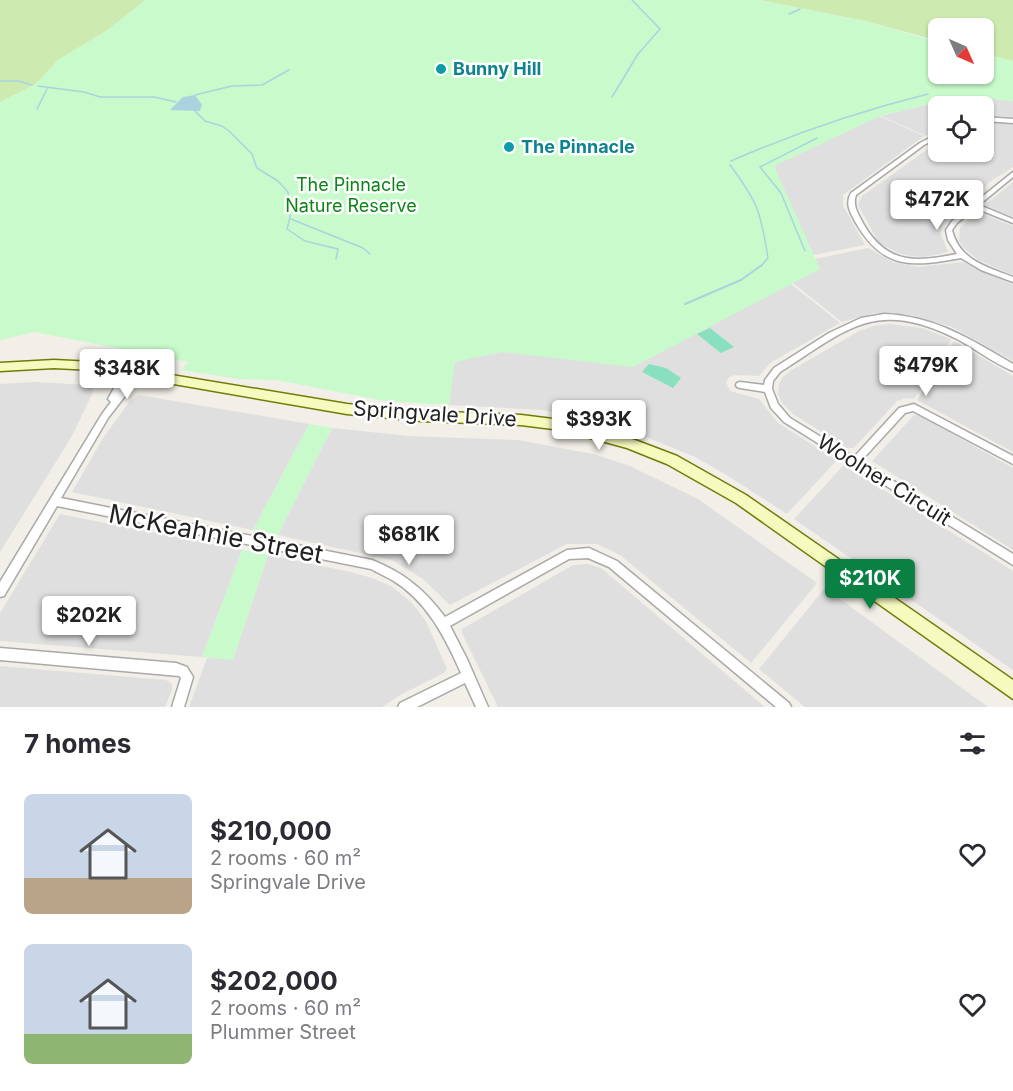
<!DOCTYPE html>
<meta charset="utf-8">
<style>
:root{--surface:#fff;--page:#f7f7f7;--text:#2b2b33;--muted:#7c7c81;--accent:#0b8043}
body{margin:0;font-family:Inter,sans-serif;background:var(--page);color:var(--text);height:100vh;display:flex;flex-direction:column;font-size:22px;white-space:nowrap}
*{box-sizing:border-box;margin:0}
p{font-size:20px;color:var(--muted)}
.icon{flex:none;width:33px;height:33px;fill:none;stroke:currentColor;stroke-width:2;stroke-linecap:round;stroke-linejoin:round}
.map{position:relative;height:707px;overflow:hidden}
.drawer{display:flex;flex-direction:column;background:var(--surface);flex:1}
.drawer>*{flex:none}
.needle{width:39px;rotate:135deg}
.tools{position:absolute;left:928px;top:18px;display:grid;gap:12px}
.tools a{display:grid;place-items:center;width:66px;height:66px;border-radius:9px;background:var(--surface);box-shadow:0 2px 4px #0004;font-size:30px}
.price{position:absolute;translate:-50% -51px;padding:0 14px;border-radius:6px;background:#fff;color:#222;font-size:20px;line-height:39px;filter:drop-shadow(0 2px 3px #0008)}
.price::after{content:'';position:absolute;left:50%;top:36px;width:18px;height:14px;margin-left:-9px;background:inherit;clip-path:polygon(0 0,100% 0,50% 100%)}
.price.selected{background:var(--accent);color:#fff}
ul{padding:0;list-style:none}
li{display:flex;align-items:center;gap:18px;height:150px;padding:0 24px}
li span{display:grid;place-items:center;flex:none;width:168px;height:120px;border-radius:9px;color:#555}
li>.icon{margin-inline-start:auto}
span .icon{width:72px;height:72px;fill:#fffc;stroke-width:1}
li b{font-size:26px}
h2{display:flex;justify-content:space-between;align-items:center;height:72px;padding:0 24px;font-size:26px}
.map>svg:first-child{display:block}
.residential{fill:#e0dfdf}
.grass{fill:#cdebb0}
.park{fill:#c8facc}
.pitch{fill:#88e0be}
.water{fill:#aad3df}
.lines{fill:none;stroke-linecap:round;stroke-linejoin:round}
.stream-far1{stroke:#aad3df;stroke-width:1.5}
.stream{stroke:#aad3df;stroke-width:2}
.minor-casing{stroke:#a9a9a9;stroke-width:3}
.secondary-casing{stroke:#707d05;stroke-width:3}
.minor{fill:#fff;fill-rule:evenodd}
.secondary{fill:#f7fabf;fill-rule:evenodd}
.culture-dot{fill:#0f9aa8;stroke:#fff;stroke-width:2}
.labels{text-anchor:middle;stroke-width:5;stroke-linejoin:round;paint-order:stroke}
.far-culture-label{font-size:18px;font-weight:bold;fill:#0d838f;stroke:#fff;text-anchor:start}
.far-park-label{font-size:18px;fill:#0c8416;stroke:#fff}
.street-label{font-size:21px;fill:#222;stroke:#fff}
.near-street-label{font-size:26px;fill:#222;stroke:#fff}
</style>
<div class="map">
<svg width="1013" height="707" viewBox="0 0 1013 707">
<rect width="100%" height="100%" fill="#f2efe9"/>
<g class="residential">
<polygon points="961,96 1013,101 1013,117 984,116 984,106 939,106 939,130 926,136 881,116"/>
<polygon points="879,116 924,136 843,195 843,206 865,245 813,255 773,166"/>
<polygon points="997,122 1013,123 1013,167 991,181 944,221 940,232 948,252 925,257 910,256 898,253 879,243 858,205 862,196 939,141 939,152 984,152 984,123"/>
<polygon points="1013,182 1013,217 987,206 986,204"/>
<polygon points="978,212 1013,226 1013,275 978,260 964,248 959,241 960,228"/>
<polygon points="868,248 893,262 917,267 963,262 1013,285 1013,361 952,327 912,315 874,313 842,322 793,283 814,259"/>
<polygon points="791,284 840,323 770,363 759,376 735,375 729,377 726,382 730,391 759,399 778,423 837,460 787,514 725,474 695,457 634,432 573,416 542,410 449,405 454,362"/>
<polygon points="890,324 922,328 951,339 914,399 906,398 897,401 854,448 847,448 793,414 782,403 778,394 779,384 783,377 790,371 859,331 873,326"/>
<polygon points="954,341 1013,376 1013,452 917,400"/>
<polygon points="35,382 88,385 93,388 93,392 72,436 0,552 0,384"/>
<polygon points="139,395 309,424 253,530 72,492 103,438 130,401"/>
<polygon points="914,415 921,416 1013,468 1013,550 872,461"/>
<polygon points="332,428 409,436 518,440 593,454 630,466 698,499 817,583 751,663 620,555 597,544 567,544 450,605 423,579 392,560 278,535"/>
<polygon points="844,465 1013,571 1013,670 794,519"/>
<polygon points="60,514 242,550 202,657 0,641 0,613"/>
<polygon points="268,555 351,572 372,578 391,586 411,602 426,621 447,669 444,673 402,694 382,707 189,707 207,658 233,659"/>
<polygon points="588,564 601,568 765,707 498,707 462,633 462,629 573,565"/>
<polygon points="825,588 988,707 805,707 759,669"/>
<polygon points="0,666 166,680 172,684 172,690 165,707 0,707"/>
</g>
<g class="grass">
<polygon points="0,0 146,0 106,31 58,60 36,84 0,102"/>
<polygon points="759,0 1013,0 1013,61 984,54 984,28 939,28 939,41 865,21"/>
</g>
<g class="park">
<polygon points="146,0 760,0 864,21 939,42 939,74 984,74 984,54 1013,61 1013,101 962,96 880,116 774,166 820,269 633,367 502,352 455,362 449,405 385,401 276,380 238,379 181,370 189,362 35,332 0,340 0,102 36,84 58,60 106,31"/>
<polygon points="309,424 332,428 278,535 253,530"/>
<polygon points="242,550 268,555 233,660 202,657"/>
</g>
<g class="pitch">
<polygon points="710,328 734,347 721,353 697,334"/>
<polygon points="649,364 666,368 681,378 673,388 642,372"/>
</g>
<polygon class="water" points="195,95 202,105 200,111 170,110 183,97"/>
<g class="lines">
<g class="stream-far1">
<polyline points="789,14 800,9"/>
<polyline points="0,81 19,81 32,85"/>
<polyline points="38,86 84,92 100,97 154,97 176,102"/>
<polyline points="195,95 232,86 262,85 289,70"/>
<polyline points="612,97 638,54 660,29 632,0"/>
<polyline points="37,109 47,89"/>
<polyline points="194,110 205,121 222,126 229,131 252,154 257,168 278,181 288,192 290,217 287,229 305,241 338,249 336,259"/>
<path d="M731,161C795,133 860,111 928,94"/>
<path d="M730,165C758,202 761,213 768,258L761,266"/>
<polyline points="291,219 363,248 370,254"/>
<polyline points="805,251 781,193 760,167 817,138"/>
</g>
<polyline class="stream" points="685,304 741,280 762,265"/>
<g class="minor-casing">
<g id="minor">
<polygon points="984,117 1013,119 1013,123 984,121"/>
<path d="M939,133V137L924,145L856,195C852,206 859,215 864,225C888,265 916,262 957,254L948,240L946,230L952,221L1013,172V177L979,205L1013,219V223L975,208L957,223L952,230C959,260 987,267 1013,277V282L981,270L961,258C912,267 883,270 856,223C850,212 845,204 851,193L920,143Z"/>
<path d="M884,314C935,316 970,339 1013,364V371C993,363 976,349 957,339C875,298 848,329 780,372L773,381L772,389L778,404L790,418L854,457L899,408L914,404L1013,456V464L913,411L905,413L861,461L1013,554V565L784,422L771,408L765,392L740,388L737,387L736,385L737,383L740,382L764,385L765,380L774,368L829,333L861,318Z"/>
<path d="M127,369L131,372L123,387L135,372L138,371L142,374L108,418L61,498L372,560C404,573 424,589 445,617L567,550L589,548L617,561L789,703L791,707H776L609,567L588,558L569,559L450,626L467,659L488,707H476L465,683L417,707H398L400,703L461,673C445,637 427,601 392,580C385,576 378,573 371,569L57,506L4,596L0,597V582L102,414L111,402L108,399L124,370Z"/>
<polygon points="0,648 176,663 187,667 193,677 184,707 172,707 181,678 179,676 0,660"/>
</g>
</g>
<g class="secondary-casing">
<polygon id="secondary" points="54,360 93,362 347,404 421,411 521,415 561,420 635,440 677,456 746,495 1013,680 1013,699 736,503 667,464 627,448 561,430 521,425 421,421 347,414 93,370 54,368 0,371 0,363"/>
</g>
<use href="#minor" class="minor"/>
<use href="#secondary" class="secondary"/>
</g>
<g class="culture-dot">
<circle cx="441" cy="69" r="6"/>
<circle cx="509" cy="147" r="6"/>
</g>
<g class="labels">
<g class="far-culture-label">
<text x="453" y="75">Bunny Hill</text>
<text x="521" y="153">The Pinnacle</text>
</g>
<g class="far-park-label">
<text x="351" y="191">The Pinnacle<tspan x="351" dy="21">Nature Reserve</tspan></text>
</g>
<g class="street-label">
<text transform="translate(435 414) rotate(4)" y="7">Springvale Drive</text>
<text transform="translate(884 480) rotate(32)" y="7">Woolner Circuit</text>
</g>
<g class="near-street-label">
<text transform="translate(216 534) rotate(11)" y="9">McKeahnie Street</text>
</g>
</g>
</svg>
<div class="tools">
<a><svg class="needle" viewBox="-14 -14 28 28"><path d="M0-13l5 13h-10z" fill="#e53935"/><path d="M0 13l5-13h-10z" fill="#7c7c81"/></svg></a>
<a><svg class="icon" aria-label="locate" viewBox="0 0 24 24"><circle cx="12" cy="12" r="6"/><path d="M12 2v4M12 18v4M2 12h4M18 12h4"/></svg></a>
</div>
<b class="price" style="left:937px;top:231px">$472K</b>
<b class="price" style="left:926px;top:397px">$479K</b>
<b class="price" style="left:127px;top:400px">$348K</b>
<b class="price" style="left:599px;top:451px">$393K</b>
<b class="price" style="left:409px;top:566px">$681K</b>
<b class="price selected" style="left:870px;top:610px">$210K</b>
<b class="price" style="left:89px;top:647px">$202K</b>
</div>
<section class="drawer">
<h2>7 homes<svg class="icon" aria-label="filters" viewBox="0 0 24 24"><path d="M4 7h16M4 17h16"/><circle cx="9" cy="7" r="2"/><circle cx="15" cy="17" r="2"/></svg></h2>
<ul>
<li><span style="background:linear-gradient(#c9d6e8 70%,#b9a48a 0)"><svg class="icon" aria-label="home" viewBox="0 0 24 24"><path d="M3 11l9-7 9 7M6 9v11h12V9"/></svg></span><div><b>$210,000</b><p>2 rooms · 60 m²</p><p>Springvale Drive</p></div><svg class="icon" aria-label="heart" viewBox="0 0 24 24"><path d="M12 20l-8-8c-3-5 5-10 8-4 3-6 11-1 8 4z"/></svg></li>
<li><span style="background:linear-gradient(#c9d6e8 75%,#8fb573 0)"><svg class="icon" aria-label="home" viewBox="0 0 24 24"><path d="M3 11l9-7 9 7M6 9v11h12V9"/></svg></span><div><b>$202,000</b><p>2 rooms · 60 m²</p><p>Plummer Street</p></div><svg class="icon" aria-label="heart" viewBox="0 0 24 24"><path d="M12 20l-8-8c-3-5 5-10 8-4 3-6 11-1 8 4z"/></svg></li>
</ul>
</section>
